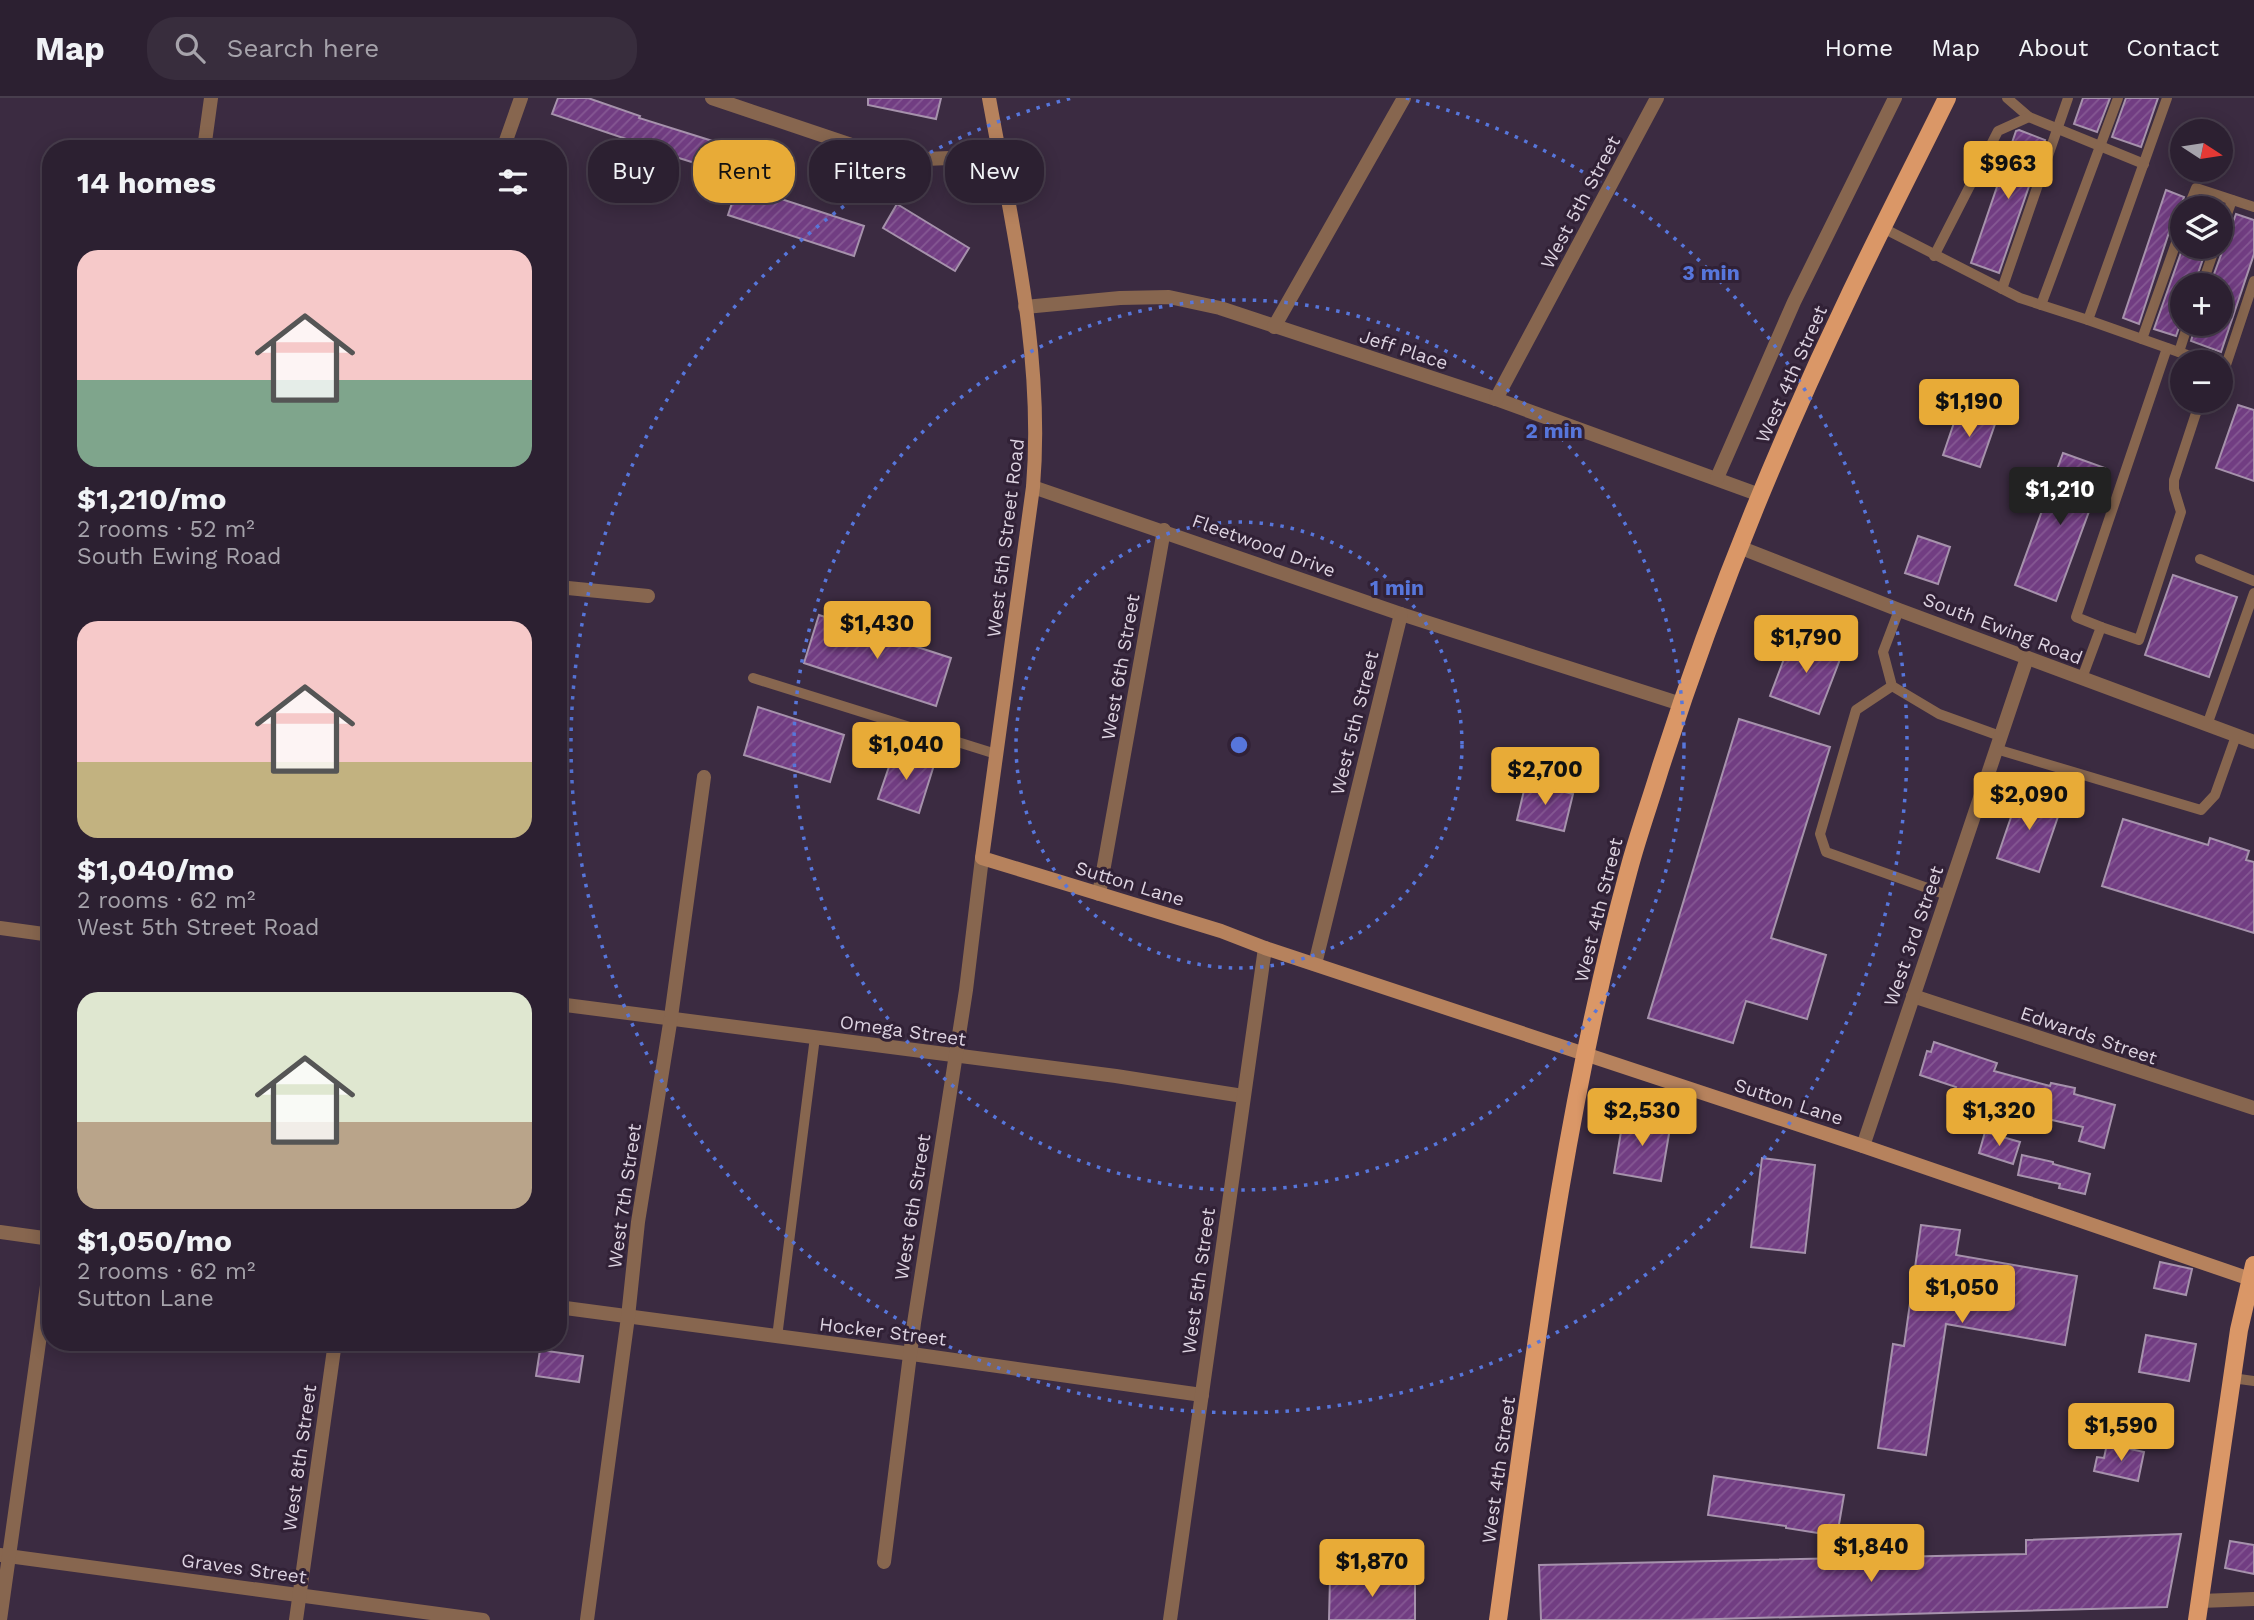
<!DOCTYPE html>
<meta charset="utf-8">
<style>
:root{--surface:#2c2031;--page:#382d3d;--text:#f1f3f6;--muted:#a6a3ab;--line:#483e4d;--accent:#e8ab37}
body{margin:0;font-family:"Work Sans",sans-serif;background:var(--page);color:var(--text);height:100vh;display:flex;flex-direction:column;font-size:26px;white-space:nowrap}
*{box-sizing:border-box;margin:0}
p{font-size:23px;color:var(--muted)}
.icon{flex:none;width:38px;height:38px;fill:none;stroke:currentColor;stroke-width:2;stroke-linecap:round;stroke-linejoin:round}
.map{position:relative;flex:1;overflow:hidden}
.side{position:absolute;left:42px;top:42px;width:525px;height:1211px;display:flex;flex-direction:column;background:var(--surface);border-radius:28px;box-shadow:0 4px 18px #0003,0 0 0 2px var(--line)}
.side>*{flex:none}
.guide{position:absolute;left:588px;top:42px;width:665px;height:63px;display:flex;gap:14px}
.needle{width:46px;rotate:102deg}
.controls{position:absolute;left:2170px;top:21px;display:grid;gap:14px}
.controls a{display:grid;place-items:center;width:63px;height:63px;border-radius:50%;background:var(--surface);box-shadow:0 4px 18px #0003,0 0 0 2px var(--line);font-size:35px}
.price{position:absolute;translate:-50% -60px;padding:0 16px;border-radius:7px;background:var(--accent);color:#111;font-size:23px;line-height:46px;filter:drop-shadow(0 2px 4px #0008)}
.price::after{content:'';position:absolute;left:50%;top:42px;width:21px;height:16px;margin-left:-10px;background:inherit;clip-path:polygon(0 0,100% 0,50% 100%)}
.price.selected{background:#222;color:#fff}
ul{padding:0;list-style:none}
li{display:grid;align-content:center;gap:14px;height:371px;padding:0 35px}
li span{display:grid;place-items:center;height:217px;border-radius:21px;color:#555}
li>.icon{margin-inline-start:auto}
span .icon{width:126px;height:126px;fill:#fffc;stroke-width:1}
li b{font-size:30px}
h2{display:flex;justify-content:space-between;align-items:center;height:84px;padding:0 35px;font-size:30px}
.pill{padding:0 24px;border-radius:28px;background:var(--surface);box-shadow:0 4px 18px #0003,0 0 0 2px var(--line);font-size:24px;line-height:63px}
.pill.selected{background:var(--accent);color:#111}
header{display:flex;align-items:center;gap:42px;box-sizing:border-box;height:98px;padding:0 35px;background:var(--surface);border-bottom:2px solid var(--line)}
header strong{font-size:33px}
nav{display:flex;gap:38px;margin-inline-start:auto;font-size:24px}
.search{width:490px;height:63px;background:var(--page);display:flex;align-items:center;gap:18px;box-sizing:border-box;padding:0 24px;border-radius:28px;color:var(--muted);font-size:26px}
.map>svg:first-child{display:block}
.building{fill:url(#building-hatch);stroke:#a692ac;stroke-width:2}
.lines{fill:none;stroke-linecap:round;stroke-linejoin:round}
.lane{stroke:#87664f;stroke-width:10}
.street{stroke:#87664f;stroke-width:14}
.secondary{stroke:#b6825d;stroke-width:14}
.primary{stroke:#da9767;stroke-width:18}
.ring{fill:none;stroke:#5776db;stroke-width:3.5;stroke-dasharray:3.5 7}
.labels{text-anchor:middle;stroke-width:6;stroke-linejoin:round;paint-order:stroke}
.street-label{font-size:19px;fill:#ddd3e1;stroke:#312136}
.centre{fill:#5776db;stroke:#312136;stroke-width:3.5}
.ring-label{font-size:21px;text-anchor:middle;font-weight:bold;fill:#5776db;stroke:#312136;stroke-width:6;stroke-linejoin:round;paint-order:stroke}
</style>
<header>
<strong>Map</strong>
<div class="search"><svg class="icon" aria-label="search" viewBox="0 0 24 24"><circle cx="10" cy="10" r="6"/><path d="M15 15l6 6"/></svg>Search here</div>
<nav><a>Home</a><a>Map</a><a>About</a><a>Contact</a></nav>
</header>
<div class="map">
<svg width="2254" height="1522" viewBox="0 0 2254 1522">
<defs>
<pattern id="building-hatch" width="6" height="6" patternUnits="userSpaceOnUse" patternTransform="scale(1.75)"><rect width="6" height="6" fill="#713d82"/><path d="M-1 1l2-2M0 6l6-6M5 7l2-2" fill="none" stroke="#855893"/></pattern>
</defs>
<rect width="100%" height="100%" fill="#3b2b41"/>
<g class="building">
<polygon points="558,0 588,0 640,18 639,20 738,51 730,76 650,51 650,49 552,16"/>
<polygon points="868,0 941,0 936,21 868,7"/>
<polygon points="2083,0 2110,0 2097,34 2074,26"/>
<polygon points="2126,0 2158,0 2141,49 2112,39"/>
<polygon points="2019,32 2045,42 1999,175 1971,165 2016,33"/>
<polygon points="738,87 864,128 854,158 728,117"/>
<polygon points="2166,92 2184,99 2180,110 2177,110 2139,226 2123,220"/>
<polygon points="897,106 969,150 955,173 883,130"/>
<polygon points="2236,116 2254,122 2254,156 2221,254 2191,243 2196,226 2221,226 2221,187 2210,187"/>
<polygon points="2183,149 2207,149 2194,187 2182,187 2182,221 2176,238 2154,231"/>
<polygon points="2238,307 2254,312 2254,383 2216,370"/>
<polygon points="1958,313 1995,326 1980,369 1943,357"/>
<polygon points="2063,355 2105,370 2056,503 2015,487"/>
<polygon points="1918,438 1950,449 1938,486 1905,475"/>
<polygon points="2173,477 2237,499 2209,579 2145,557"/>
<polygon points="819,517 951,560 936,608 804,565"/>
<polygon points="1793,537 1842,556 1819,616 1770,598"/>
<polygon points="758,609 844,637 830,684 744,657"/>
<polygon points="1739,621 1830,649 1771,840 1826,857 1807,921 1746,903 1733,945 1648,920"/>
<polygon points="894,654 934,667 919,715 878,701"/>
<polygon points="1526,684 1573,696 1564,733 1517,722"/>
<polygon points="2020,693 2062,707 2039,774 1997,760"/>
<polygon points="2123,721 2208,747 2210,740 2249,753 2246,762 2254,764 2254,835 2102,788"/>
<polygon points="1934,944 1997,965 1994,973 2050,988 2051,985 2075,990 2074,996 2115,1007 2104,1050 2079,1043 2083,1029 2043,1020 2044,1016 1982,1001 1955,991 1956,989 1920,977 1927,953 1931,954"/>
<polygon points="1624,1016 1671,1024 1661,1083 1614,1075"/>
<polygon points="1985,1034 2020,1044 2013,1066 1979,1055"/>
<polygon points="2022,1057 2053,1064 2053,1066 2090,1076 2085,1096 2059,1090 2060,1086 2018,1077"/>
<polygon points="1762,1060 1815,1067 1805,1155 1751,1149"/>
<polygon points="1921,1127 1960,1132 1956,1157 2077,1178 2065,1247 1946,1226 1926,1357 1878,1350 1893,1246 1904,1248"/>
<polygon points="2160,1164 2192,1171 2186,1197 2154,1190"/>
<polygon points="2146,1237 2196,1246 2189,1283 2139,1274"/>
<polygon points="540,1252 583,1258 579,1284 536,1278"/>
<polygon points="2107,1346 2144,1354 2138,1383 2094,1373 2097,1359 2104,1360"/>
<polygon points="1714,1378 1844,1397 1837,1438 1786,1430 1786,1428 1708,1417"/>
<polygon points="2181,1436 2167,1509 1681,1522 1541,1522 1539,1467 2026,1456 2026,1442"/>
<polygon points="2230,1443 2254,1447 2254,1476 2225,1470"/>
<polygon points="1330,1480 1415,1480 1415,1522 1329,1522"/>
</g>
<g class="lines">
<g class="lane">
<polyline points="2007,0 2029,19 2144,66"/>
<polyline points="2167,0 2088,222 2207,264"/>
<polyline points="2188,110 2196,90 2254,109"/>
<polyline points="1883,130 2020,200 2088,222"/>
<polyline points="2221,133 2232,102"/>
<polyline points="1934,158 1998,33 2029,19"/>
<polyline points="2202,187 2215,149"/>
<polyline points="2002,191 2068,0"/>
<polyline points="2041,207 2118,0"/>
<polyline points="2142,241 2182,128"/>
<polyline points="2179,254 2188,226"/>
<polyline points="2221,269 2225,270 2254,183"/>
<polyline points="2200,461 2254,483"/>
<polyline points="1899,512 1883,554 1892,588 1939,616 2000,638"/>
<polyline points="2101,529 2139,542 2181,414 2174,391 2174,382 2200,303"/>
<polyline points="753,580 996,656"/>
<polyline points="2082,580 2101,529 2076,519 2167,250"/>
<polyline points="1892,588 1856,612 1820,736 1826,754 1947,797"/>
<polyline points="2207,627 2254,495"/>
<polyline points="1996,651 2201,712 2215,697 2236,638"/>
<polyline points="777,1239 815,939"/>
<polyline points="2232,1280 2254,1283"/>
</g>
<g class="street">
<polyline points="712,0 872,54 925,61 999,58"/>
<polyline points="204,51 211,0"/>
<polyline points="503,51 521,0"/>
<polyline points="1025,209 1120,200 1169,199 1220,210 1496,301 1760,397"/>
<polyline points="1274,229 1404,0"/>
<polyline points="1496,301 1657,0"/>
<polyline points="1717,380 1794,204 1895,0"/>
<polyline points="1033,389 1401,516 1681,606"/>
<polyline points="1739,449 1899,512 2254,644"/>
<polyline points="558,489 648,498"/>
<polyline points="1099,796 1164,432"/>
<polyline points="0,830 51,837"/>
<polyline points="1315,866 1401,516"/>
<polyline points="1913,898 2254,1010"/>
<polyline points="558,906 1116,978 1243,998"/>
<polyline points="1863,1048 2027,560"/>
<polyline points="0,1134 51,1141"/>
<polyline points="558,1209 912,1256 1202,1297"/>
<polyline points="0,1457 483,1522"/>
<polyline points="884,1464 914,1225 966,892 982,760"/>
<polyline points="2200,1503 2254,1501"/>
<polyline points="0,1522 51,1159"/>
<polyline points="296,1522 335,1244"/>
<polyline points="587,1522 628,1219 638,1124 671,919 704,679"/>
<polyline points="1170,1522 1265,850"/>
</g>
<path class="secondary" d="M989,0C1012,127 1044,259 1033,389L982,760L1221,833L1265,850L1863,1048L2250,1181"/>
<g class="primary">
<path d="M1498,1522C1533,1270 1562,1017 1629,771C1638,737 1650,704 1660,671C1712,508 1777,348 1851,194C1882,129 1915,65 1947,0"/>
<polyline points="2197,1522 2239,1232 2254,1167"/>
</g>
</g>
<g class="ring">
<circle cx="1239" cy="647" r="223"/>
<circle cx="1239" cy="647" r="445"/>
<path d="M1406 0A668 668 0 1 1 1072 0"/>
</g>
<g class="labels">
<g class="street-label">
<text transform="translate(1580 104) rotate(-62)" y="7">West 5th Street</text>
<text transform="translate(1404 251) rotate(18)" y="7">Jeff Place</text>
<text transform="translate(1791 276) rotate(-66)" y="7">West 4th Street</text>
<text transform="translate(1005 440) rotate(-83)" y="7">West 5th Street Road</text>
<text transform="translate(1264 447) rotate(20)" y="7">Fleetwood Drive</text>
<text transform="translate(2003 530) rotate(21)" y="7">South Ewing Road</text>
<text transform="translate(1120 569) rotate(-80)" y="7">West 6th Street</text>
<text transform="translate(1354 625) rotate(-76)" y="7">West 5th Street</text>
<text transform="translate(1130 785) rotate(17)" y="7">Sutton Lane</text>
<text transform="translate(1598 812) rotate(-76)" y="7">West 4th Street</text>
<text transform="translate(1913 838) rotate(-71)" y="7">West 3rd Street</text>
<text transform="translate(903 932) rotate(8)" y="7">Omega Street</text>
<text transform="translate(2089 937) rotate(19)" y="7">Edwards Street</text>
<text transform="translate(1789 1003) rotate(18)" y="7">Sutton Lane</text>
<text transform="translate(624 1098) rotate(-82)" y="7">West 7th Street</text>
<text transform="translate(912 1109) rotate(-81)" y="7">West 6th Street</text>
<text transform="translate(1198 1183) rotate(-82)" y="7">West 5th Street</text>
<text transform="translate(883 1233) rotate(7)" y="7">Hocker Street</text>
<text transform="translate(299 1360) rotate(-82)" y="7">West 8th Street</text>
<text transform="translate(1498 1372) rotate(-82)" y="7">West 4th Street</text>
<text transform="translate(244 1470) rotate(8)" y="7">Graves Street</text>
</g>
</g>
<circle cx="1239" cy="647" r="10" class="centre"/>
<g class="ring-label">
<text x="1711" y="182">3 min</text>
<text x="1554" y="340">2 min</text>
<text x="1397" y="497">1 min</text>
</g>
</svg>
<div class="controls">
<a><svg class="needle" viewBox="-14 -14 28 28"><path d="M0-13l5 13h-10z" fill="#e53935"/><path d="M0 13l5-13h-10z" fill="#a6a3ab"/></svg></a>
<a><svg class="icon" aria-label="layers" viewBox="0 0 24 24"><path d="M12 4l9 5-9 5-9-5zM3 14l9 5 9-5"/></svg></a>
<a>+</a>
<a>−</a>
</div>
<b class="price" style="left:2008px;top:103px">$963</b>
<b class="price" style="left:1969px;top:341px">$1,190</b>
<b class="price selected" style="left:2060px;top:429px">$1,210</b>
<b class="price" style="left:877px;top:563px">$1,430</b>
<b class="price" style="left:1806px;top:577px">$1,790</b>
<b class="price" style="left:906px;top:684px">$1,040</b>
<b class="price" style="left:1545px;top:709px">$2,700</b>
<b class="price" style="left:2029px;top:734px">$2,090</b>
<b class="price" style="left:1642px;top:1050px">$2,530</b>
<b class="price" style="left:1999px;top:1050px">$1,320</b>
<b class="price" style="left:1962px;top:1227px">$1,050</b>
<b class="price" style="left:2121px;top:1365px">$1,590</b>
<b class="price" style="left:1871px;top:1486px">$1,840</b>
<b class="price" style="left:1372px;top:1501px">$1,870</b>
<div class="guide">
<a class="pill">Buy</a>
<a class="pill selected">Rent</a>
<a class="pill">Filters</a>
<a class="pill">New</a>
</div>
<section class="side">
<h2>14 homes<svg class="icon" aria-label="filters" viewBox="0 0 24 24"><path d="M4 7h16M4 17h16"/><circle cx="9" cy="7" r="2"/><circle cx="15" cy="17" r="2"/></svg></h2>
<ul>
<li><span style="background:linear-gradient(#f6c9c9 60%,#7fa58c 0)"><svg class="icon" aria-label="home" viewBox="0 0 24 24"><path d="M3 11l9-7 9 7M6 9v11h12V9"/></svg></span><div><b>$1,210/mo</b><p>2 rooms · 52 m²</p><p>South Ewing Road</p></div></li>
<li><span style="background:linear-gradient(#f6c9c9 65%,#c2b280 0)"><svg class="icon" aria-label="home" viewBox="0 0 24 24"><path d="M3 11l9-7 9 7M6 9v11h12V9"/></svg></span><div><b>$1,040/mo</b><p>2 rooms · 62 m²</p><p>West 5th Street Road</p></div></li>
<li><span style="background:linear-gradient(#dfe7d0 60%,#b9a48a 0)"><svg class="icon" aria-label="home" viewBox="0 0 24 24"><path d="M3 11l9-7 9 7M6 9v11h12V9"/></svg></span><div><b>$1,050/mo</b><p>2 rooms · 62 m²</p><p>Sutton Lane</p></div></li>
</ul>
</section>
</div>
